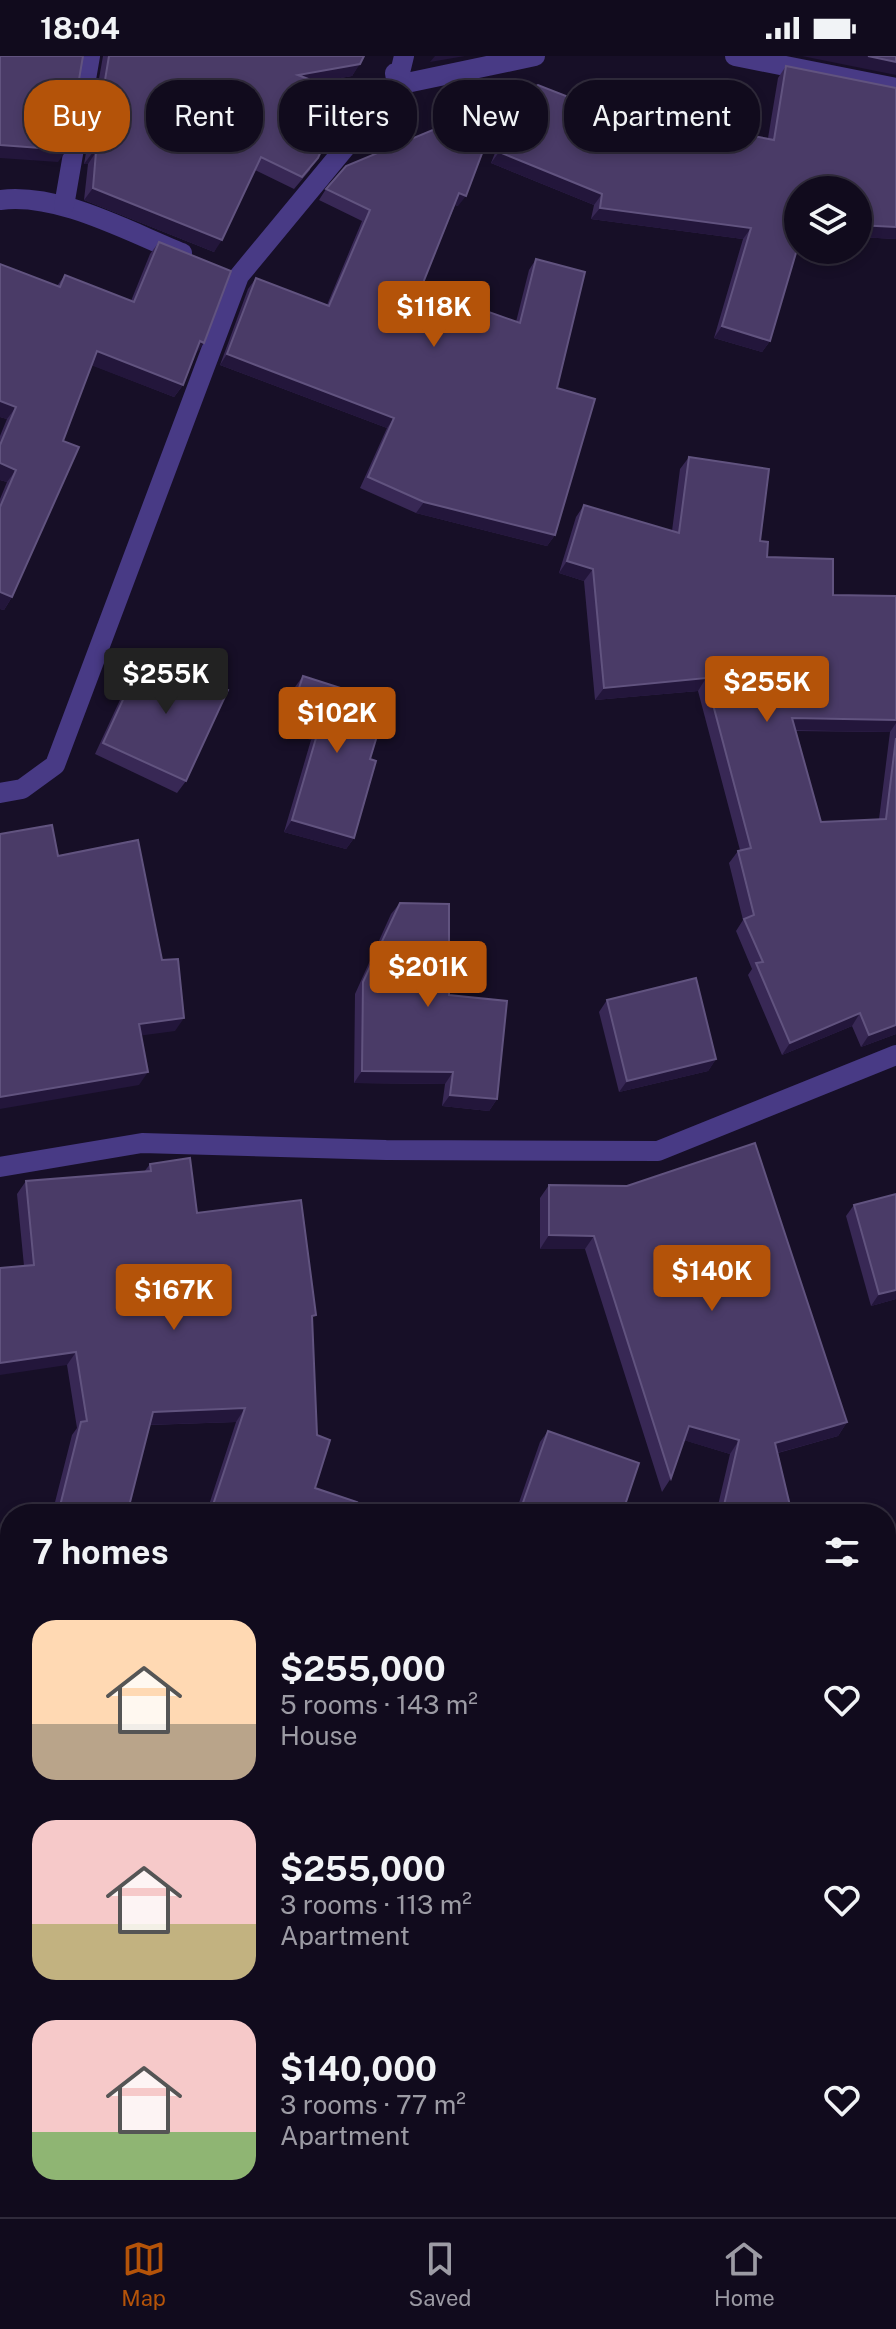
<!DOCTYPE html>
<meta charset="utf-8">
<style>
:root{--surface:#110b1d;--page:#1e192a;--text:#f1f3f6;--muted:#9c9ba4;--line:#302b3b;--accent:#b45309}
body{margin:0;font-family:"Public Sans",sans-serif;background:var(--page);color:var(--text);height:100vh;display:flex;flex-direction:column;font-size:30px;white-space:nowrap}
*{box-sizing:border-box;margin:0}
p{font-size:26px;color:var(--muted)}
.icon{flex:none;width:44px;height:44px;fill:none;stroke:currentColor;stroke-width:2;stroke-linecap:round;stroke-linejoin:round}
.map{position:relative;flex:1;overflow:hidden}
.panel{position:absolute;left:0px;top:1448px;width:896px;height:714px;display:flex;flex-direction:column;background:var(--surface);border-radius:32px 32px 0 0;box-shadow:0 4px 12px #0003,0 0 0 2px var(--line)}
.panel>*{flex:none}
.hud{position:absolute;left:24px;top:24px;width:848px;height:72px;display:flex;gap:16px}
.fabs{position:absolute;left:784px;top:120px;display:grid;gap:16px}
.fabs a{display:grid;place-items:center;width:88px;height:88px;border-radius:50%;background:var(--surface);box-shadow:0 4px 12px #0003,0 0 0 2px var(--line);font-size:40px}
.price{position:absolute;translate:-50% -68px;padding:0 18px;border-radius:8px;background:var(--accent);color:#fff;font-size:26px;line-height:52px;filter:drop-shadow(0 2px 4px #0008)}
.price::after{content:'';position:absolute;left:50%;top:48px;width:24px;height:18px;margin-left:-12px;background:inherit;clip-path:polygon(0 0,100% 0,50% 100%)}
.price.current{background:#222;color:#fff}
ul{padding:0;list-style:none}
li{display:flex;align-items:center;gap:24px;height:200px;padding:0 32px}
li span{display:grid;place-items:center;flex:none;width:224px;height:160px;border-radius:24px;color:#555}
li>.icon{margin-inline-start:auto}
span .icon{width:96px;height:96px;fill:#fffc;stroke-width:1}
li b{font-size:34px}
h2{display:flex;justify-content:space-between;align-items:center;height:96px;padding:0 32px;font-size:34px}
.pill{padding:0 28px;border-radius:32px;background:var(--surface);box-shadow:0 4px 12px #0003,0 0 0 2px var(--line);font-size:28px;line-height:72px}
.pill.current{background:var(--accent);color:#fff}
.status{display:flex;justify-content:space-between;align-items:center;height:56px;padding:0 40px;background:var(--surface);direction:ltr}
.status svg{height:22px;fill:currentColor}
.dock{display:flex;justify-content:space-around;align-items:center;height:112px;border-top:2px solid var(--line);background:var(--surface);font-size:22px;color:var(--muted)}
.dock a{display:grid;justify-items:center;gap:4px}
.dock .current{color:var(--accent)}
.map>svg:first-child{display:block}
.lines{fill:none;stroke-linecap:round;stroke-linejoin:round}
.minor{stroke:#483a85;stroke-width:20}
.primary{stroke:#da5cff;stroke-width:20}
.wall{fill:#382855;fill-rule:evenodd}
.shaded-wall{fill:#23163b}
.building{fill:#4a3b67;stroke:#61537f;stroke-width:2}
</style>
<div class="status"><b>18:04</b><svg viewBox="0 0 49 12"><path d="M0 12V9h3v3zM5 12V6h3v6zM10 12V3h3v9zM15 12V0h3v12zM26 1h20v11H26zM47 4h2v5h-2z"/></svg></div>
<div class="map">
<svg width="896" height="2161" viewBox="0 0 896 2161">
<rect width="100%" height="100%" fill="#170f27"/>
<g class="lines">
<g class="minor">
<polyline points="735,0 896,32"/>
<polyline points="395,17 397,29 535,0"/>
<path d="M0,144C58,136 129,176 182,197"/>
<polyline points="64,150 90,0"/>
<polyline points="0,737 22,733 55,709 239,220 397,29 404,0"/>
<polyline points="0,1111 142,1087 386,1094 658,1095 896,999"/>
<polyline points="243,2152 243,2161"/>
</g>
<g class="primary">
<polyline points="0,2118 10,2120"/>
<polyline points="164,2152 209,2161"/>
</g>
</g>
<g class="wall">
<polygon points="103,0 364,0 352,20 317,26 310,114 294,133 255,114 214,196 84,144 88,108 84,108"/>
<polygon points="786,10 896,32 896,183 858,181 858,134 798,134 770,285 762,296 714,282 743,183 591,163 594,149 491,107 515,47 523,36 650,79 740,90 748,79 768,82 778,22"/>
<polygon points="435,73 458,150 455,149 421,232 516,266 529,214 536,203 557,332 555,479 547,490 416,457 360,432 387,372 220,309 248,233 256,222 327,249 362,165 319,144 326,133"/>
<polygon points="159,186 195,299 183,329 174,341 92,309 63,385 12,541 4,554 0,553 0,443 7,426 0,424 0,380 7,363 0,361 0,208 57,230 65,219 131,245 150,198"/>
<path d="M689,401L760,485L767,501L833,539L896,540V978L861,991L852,970L782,999L748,919L752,913L736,875L743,864L729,807L738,795L740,794L698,635L595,644L584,525L559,517L576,461L584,449L672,475L680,413ZM795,675L890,676L879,763L821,766Z"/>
<polygon points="145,596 186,725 177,737 95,698 137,607"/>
<polygon points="303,620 370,703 354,782 346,793 284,776 311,684 281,673 295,631"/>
<polygon points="400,847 449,939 497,1043 489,1055 442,1050 445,1028 354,1027 355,938 391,858"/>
<polygon points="607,944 716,1003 708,1015 619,1036 599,956"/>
<polygon points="150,1108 197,1157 312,1265 315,1432 352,1458 206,1458 236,1366 150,1369 127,1458 52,1458 72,1379 77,1372 67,1309 24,1210 17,1138 26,1125 144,1116"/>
<polygon points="549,1129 847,1366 838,1380 778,1397 792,1458 716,1458 730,1398 684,1384 671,1422 662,1436 585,1193 540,1193 540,1142"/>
<polygon points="854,1149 896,1243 871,1250 846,1160"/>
<polygon points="548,1375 622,1458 515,1458 540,1386"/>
<polygon points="10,1678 10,2032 0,2030 0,1718"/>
<polygon points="784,2152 886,2152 896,2161 783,2161"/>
</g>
<g class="shaded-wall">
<polygon points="435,0 465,0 430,6"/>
<polygon points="802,0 868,0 896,6 896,19"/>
<polygon points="360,8 352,20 290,31 298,19"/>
<polygon points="0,89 67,94 58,106 0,102"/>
<polygon points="93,96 96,96 88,108 84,108"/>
<polygon points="499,96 602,138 594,149 491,107"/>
<polygon points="93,132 222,184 214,196 84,144"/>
<polygon points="459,137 466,140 458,150 452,148"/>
<polygon points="600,152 751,172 743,183 591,163"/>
<polygon points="858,169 896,171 896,183 858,181"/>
<polygon points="722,270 770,285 762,296 714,282"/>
<polygon points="200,285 204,287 195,299 191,298"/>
<polygon points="97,295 183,329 174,341 88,308"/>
<polygon points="227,298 394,362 387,372 220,309"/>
<polygon points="0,345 16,351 7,363 0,361"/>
<polygon points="0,407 16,414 7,426 0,424"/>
<polygon points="424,446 555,479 547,490 416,457"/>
<polygon points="567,505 593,513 584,525 559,517"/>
<polygon points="0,536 12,541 4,554 0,553"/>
<polygon points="706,622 698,635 595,644 604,632"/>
<polygon points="289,662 319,672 311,684 281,673"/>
<polygon points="792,662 896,664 896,667 890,676 783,674"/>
<polygon points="292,764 354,782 346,793 284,776"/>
<polygon points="860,957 852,970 782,999 790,987"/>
<polygon points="184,962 175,975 130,981 139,968"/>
<polygon points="896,969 896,978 861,991 869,979"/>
<polygon points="716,1003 708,1015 619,1036 627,1025"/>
<polygon points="362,1015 453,1016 445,1028 354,1027"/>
<polygon points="148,1016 139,1029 0,1053 0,1041"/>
<polygon points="450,1039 497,1043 489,1055 442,1050"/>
<polygon points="549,1179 594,1180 585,1193 540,1193"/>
<polygon points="896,1234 896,1243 871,1250 879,1238"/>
<polygon points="76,1296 67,1309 0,1319 0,1307"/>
<polygon points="245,1352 236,1366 144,1369 153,1356"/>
<polygon points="847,1366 838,1380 766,1400 775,1387"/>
<polygon points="689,1370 739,1384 730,1398 680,1383"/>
<polygon points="10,1664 10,1676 0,1677 0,1666"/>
<polygon points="886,1922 896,1923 896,1936 886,1935"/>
<polygon points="0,2017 10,2018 10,2032 0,2030"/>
</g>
<g class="building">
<polygon points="0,0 83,0 67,94 0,89"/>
<polygon points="109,0 364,0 360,8 298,19 347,38 318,102 302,121 261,101 222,184 93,132 96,96 93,96"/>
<polygon points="868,0 896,0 896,6"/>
<polygon points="786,10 896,32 896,171 858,169 858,134 798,134 798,190 770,285 722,270 751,172 600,152 602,138 499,96 523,36 538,29 622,62 652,67 650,79 746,91 748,79 774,84"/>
<polygon points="435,73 484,92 466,140 459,137 421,232 520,267 536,203 585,216 557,332 595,343 555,479 424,446 368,421 394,362 227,298 256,222 329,250 370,154 326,133 346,110"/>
<polygon points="159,186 231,215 204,287 200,285 183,329 97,295 63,385 79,391 12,541 0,536 0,451 16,414 0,407 0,389 16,351 0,345 0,208 60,231 65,219 134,246"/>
<polygon points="689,401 769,413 760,485 768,486 767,501 833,503 833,539 896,540 896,664 792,662 821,766 886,763 896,682 896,969 869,979 860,957 790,987 756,907 763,906 744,863 754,859 738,795 751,792 706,622 604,632 593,513 567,505 584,449 679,477"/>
<polygon points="145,596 228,634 186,725 103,687"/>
<polygon points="303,620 387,647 370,703 376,705 354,782 292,764 319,672 289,662"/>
<polygon points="52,769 58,800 138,784 162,904 178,903 184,962 139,968 148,1016 0,1041 0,778"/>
<polygon points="400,847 449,848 449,939 507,945 497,1043 450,1039 453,1016 362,1015 363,926"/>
<polygon points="696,922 716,1003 627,1025 607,944"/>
<polygon points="755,1087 847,1366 775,1387 792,1458 722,1458 739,1384 689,1370 671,1422 594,1180 549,1179 549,1129 627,1130"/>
<polygon points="190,1102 197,1157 301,1144 316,1259 312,1260 317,1379 330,1384 315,1432 357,1446 352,1458 210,1458 245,1352 153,1356 127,1458 58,1458 81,1366 87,1365 76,1296 0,1307 0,1212 34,1209 26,1125 151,1115 150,1108"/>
<polygon points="896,1138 896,1234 879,1238 854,1149"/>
<polygon points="548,1375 639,1407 622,1458 519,1458"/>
<polygon points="10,1567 10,1664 0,1666 0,1568"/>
<polygon points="10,1700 10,2018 0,2017 0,1832 7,1845 0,1788 0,1740"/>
<polygon points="886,1835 896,1836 896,1923 886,1922"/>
<polygon points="886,2095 896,2095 896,2161 792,2161 792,2152 886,2152"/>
</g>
</svg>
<div class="fabs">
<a><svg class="icon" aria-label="layers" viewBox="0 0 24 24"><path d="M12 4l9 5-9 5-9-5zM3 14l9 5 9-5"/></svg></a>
</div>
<b class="price" style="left:434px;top:293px">$118K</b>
<b class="price current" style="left:166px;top:660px">$255K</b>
<b class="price" style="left:767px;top:668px">$255K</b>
<b class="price" style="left:337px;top:699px">$102K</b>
<b class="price" style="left:428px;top:953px">$201K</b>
<b class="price" style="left:712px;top:1257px">$140K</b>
<b class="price" style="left:174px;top:1276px">$167K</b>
<div class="hud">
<a class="pill current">Buy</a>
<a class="pill">Rent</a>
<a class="pill">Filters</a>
<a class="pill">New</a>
<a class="pill">Apartment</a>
</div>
<section class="panel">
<h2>7 homes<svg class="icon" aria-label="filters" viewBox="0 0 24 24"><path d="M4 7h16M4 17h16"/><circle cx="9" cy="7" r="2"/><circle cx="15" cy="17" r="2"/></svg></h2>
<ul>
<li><span style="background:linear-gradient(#ffd9b3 65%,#b9a48a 0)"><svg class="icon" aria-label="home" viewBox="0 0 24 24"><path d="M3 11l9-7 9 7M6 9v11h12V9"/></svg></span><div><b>$255,000</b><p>5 rooms · 143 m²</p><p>House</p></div><svg class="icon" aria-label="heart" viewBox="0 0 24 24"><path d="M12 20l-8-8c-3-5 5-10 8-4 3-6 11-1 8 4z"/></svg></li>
<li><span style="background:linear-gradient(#f6c9c9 65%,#c2b280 0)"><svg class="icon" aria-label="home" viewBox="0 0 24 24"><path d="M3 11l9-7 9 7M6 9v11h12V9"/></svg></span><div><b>$255,000</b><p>3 rooms · 113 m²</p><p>Apartment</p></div><svg class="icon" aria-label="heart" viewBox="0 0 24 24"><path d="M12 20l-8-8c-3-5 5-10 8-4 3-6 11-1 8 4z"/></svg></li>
<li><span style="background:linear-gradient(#f6c9c9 70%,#8fb573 0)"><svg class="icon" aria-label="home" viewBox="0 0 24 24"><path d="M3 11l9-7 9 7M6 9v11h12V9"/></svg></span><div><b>$140,000</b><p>3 rooms · 77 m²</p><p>Apartment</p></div><svg class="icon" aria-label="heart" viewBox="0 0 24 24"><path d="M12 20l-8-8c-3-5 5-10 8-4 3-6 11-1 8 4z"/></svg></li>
</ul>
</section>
</div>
<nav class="dock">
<a class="current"><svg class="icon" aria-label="map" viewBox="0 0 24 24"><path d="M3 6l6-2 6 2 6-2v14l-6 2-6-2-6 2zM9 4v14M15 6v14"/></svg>Map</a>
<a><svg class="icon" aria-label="saved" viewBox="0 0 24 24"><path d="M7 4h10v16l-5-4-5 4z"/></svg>Saved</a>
<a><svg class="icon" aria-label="home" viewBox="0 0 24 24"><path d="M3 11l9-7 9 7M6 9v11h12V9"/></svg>Home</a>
</nav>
